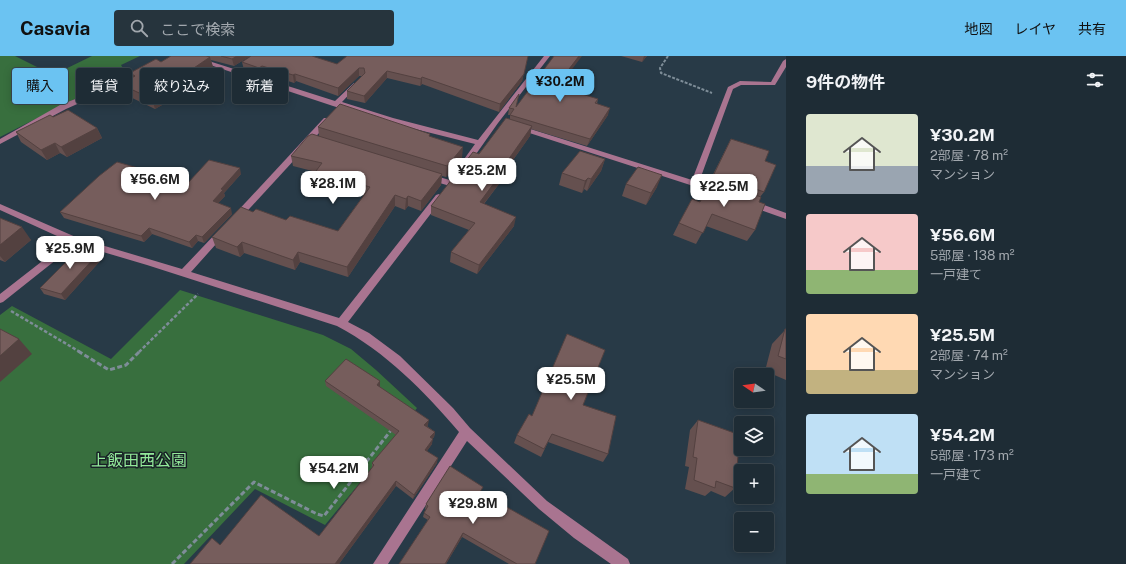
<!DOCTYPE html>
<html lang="ja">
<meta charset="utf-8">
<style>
:root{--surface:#1e2c35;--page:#26343d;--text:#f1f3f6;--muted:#a1a7ad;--line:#3c4850;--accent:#6bc3f2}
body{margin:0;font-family:"Public Sans","Noto Sans JP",sans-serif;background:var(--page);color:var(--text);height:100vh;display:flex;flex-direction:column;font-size:15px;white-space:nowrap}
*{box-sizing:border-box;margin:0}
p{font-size:13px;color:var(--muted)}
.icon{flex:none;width:22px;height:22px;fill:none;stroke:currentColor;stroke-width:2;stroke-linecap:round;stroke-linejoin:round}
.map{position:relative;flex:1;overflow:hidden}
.sheet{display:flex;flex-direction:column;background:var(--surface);width:340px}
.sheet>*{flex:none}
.hud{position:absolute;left:12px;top:12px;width:380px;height:36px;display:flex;gap:8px}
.needle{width:26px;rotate:283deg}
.tools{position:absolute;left:734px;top:312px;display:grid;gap:8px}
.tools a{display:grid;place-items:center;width:40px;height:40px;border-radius:4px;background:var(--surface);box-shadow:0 2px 10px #0003,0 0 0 1px var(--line);font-size:20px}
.price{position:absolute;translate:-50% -34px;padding:0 9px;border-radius:8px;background:#fff;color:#222;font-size:13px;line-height:26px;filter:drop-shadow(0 1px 2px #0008)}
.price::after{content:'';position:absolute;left:50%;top:24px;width:12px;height:9px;margin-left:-6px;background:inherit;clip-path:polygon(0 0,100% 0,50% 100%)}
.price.on{background:var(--accent);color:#111}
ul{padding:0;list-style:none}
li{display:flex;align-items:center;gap:12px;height:100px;padding:0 20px}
li span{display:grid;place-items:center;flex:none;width:112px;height:80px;border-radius:4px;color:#555}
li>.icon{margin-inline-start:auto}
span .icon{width:48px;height:48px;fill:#fffc;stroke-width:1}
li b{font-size:17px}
h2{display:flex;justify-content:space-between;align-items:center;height:48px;padding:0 20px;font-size:17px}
.chip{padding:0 14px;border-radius:4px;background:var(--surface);box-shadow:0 2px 10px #0003,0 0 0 1px var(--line);font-size:14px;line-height:36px}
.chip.on{background:var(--accent);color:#111}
header{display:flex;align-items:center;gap:24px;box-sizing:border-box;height:56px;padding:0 20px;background:var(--accent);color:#111}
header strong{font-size:19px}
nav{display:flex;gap:22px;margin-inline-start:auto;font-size:14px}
.search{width:280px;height:36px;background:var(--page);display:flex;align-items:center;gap:10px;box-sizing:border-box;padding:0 14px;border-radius:4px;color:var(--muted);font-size:15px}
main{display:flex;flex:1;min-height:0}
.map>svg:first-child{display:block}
.green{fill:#386f3e}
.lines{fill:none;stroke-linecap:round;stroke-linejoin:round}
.path-far2{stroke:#7e8d98;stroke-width:2;stroke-dasharray:3 1.5;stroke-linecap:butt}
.path-far1{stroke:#7e8d98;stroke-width:2.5;stroke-dasharray:3.5 2;stroke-linecap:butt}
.path{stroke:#7e8d98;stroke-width:3;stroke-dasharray:5 2.5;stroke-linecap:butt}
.minor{fill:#a97490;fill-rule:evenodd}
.wall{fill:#65504f}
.shaded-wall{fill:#534140}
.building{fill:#765d5c;stroke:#534140}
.labels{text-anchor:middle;stroke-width:3;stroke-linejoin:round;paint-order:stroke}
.near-park-label{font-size:16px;fill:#93e99a;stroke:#182026}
</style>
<header>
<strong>Casavia</strong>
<div class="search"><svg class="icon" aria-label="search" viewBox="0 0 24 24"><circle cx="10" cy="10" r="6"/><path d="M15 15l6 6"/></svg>ここで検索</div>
<nav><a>地図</a><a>レイヤ</a><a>共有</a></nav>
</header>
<main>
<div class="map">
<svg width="786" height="508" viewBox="0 0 786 508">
<rect width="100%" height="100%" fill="#283a47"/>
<g class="green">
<polygon points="0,0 15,0 53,19 92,0 140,0 121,9 126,17 0,81"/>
<polygon points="180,234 323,279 351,293 376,314 417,352 372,412 325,469 255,433 184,508 0,508 0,259 12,250 111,303"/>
</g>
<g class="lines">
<polyline class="path-far2" points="668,0 660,12 661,17 712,37"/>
<g class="path-far1">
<polyline points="11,255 80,296"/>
<polyline points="139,296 198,238"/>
</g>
<g class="path">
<polyline points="78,295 109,314 126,309 140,295"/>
<polyline points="172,508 254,426 317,458 324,460 392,373"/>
</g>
<g class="minor">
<polygon points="183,0 193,0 335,45 354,27 358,27 358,29 342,46 393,62 478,84 544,0 550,0 498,67 469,108 466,108 462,106 475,88 387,66 333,50"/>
<polygon points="786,3 786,11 775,29 741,29 733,33 699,126 721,133 722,135 718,138 514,72 515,70 521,70 692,124 728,31 740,25 771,26 783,5"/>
<polygon points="131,21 136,22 66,53 0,88 0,83 60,49"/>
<polygon points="324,62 330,62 331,64 239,164 233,164 232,162 233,160"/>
<polygon points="429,118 453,125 454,127 450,130 426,123 425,121"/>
<path d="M439,138L443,141L442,143L348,266L369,277L400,300L453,352L470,372L547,445L628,503L630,508H611L574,482L539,453L467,385L388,508H373L459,376C424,335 386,296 337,270L147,209L76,188L3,246L0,247V238L68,185L0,154V148L78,182L182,213L219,174H225L226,176L225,178L191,216L339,262L436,139Z"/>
<polygon points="750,144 786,157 786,163 747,149 746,147"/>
</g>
</g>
<g class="wall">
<polygon points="171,0 250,0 234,10 211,4 213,11 174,38 176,41 155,53 124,38 120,28 131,21 130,17 161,6"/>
<polygon points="347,0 528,0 522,25 499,56 422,28 420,30 387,22 365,47 347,43 347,35 362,20 359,20 338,40 296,25 294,27 264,17 261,19 244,14 242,6 337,8"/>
<polygon points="621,0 647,0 642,6"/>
<polygon points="559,31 598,43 597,48 608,59 587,90 531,73 530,80 503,118 502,124 484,148 514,170 477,218 450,206 451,196 469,174 431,159 431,150 510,63 510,59 508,59 509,52 517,50"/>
<polygon points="53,61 97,72 102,82 67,101 60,97 47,104 21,86 16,76"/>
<polygon points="318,71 430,81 462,102 446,121 442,120 441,129 421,155 408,150 405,154 395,150 348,221 300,206 295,214 244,197 240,201 216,192 212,181 253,156 286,164 338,175 364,139 317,125 316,116 293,110 291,100 319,80"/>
<polygon points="731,83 765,105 764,136 760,141 755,174 747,185 706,170 696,188 673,179 679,167 699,146"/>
<polygon points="605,103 601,115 587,135 584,133 582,137 559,129 562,117"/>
<polygon points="138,112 140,117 187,128 241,118 224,137 225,140 218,147 232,158 204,187 198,185 192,192 152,178 144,186 64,162 60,156"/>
<polygon points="626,128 657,131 646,149 622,140"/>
<polygon points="0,162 31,184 5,206 0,204"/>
<polygon points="98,198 101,204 65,244 44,238 40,232"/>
<polygon points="786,272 786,324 765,315 772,288 786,273"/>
<polygon points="325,325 380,331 428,369 427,370 435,376 434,381 432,383 432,388 427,395 437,407 413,443 396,430 339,508 190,508 220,489 319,480 372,412 372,407 396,379 326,330"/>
<polygon points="532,360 608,398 603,406 548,386 541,401 514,387 517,379"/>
<polygon points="698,364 735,432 725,441 711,435 705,440 685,433 689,411 685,410 690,374"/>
<polygon points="482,436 481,437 535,508 509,508 462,481 446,508 399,508 428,464 423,461 424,457 426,453 425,453 426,448"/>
</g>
<g class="shaded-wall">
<polygon points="237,0 250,0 234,10 232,3"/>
<polygon points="528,0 522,25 499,56 500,48"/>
<polygon points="579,0 582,0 554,37 556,30"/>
<polygon points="644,0 647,0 642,6"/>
<polygon points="210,1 213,11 174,38 176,41 155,53 152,43 169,29"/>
<polygon points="262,10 264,17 261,19 259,12"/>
<polygon points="359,12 359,20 338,40 338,32"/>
<polygon points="387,15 387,22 365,47 364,40"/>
<polygon points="295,18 296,25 294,27 293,19"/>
<polygon points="422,21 422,28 420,30 421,23"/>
<polygon points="610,52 608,59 587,90 590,83"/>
<polygon points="532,70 530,80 503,118 502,124 478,155 480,146 501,114"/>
<polygon points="97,72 102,82 67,101 61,91"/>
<polygon points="55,87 60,97 47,104 41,94"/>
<polygon points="463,91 462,102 446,121 447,110"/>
<polygon points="605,103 601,115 587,135 591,123"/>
<polygon points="138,112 141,118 135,115"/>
<polygon points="240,112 241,118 224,137 225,140 215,151 213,145 221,133"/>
<polygon points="442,118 441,129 421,155 421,145"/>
<polygon points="662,119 657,131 646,149 651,137"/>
<polygon points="588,122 584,133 582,137 585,125"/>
<polygon points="395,139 395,150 348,221 347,211"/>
<polygon points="408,140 408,150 405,154 406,143"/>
<polygon points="231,152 232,158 204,187 202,181"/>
<polygon points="516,161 514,170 477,218 479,209"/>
<polygon points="22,171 31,184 5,206 0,200 0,189"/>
<polygon points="149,172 152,178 144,186 141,180"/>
<polygon points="196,179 198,185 192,192 189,186"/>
<polygon points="242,186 244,197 240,201 237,191"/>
<polygon points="298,196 300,206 295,214 293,204"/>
<polygon points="98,198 101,204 65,244 61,238"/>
<polygon points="19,283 32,298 0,326 0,300"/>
<polygon points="380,325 380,331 377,335 377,329"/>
<polygon points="429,364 428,369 424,374 424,369"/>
<polygon points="435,376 434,381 430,386 430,381"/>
<polygon points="433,383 432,388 424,399 425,394"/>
<polygon points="438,402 437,407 413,443 414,439"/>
<polygon points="396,425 396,430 339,508 335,508"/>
<polygon points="463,477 462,481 446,508 445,508"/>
</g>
<g class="building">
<polygon points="171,0 206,0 210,1 169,29 172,31 152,43 120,28 135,20 130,17 156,3 161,6"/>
<polygon points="221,0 237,0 232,3"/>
<polygon points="251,0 312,0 337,8 347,0 528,0 524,18 500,48 422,21 421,23 387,15 364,40 347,35 365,17 364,12 359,12 338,32 295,18 293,19 262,10 259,12 242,6"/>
<polygon points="554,0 579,0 556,30 598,43 595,47 610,52 590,83 510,59 514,53 509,52 519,38 516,51"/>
<polygon points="340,48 430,78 429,80 463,91 447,110 318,71"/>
<polygon points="68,54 97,72 61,91 55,87 41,94 16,76 50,59 53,61"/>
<polygon points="506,62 532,70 501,114 503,115 480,146 516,161 479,209 451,196 475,167 431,150 473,96 479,98"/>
<polygon points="312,78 442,118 421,145 408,140 406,143 395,139 347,211 298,196 293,204 242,186 237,191 212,181 241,151 253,156 256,153 286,164 290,160 338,175 370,131 316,115 322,107 291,100 308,80"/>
<polygon points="731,83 769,95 765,105 776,109 764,136 714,118"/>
<polygon points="580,95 605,103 591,123 588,122 585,125 562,117"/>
<polygon points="209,104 240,112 221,133 223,134 213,145 231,152 202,181 196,179 189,186 149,172 141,180 60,156 99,120 117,106 138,112 135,115 187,128"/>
<polygon points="638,111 662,119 651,137 626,128"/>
<polygon points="711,124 761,141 759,146 765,148 755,174 712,158 703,177 679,167 692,143 700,146"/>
<polygon points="0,162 22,171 0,189"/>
<polygon points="85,187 98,198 61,238 40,232"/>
<polygon points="0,273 19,283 0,300"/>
<polygon points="785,273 786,273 786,303 778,300"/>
<polygon points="567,278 605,294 583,349 616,360 608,398 552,378 544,393 517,379 529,358 532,360"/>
<polygon points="346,303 380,325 377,329 429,364 424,369 435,376 430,381 433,383 425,394 438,402 414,439 396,425 335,508 190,508 212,482 220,489 261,439 319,480 374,409 372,407 399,375 325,325"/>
<polygon points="698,364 740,379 735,432 716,425 715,432 694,424 697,402 693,401"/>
<polygon points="450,410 483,431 480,436 549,475 535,508 517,508 463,477 445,508 399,508 430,461 424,457 428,450 426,448"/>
</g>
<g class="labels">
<g class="near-park-label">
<text x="139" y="410">上飯田西公園</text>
</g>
</g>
</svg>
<div class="tools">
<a><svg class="needle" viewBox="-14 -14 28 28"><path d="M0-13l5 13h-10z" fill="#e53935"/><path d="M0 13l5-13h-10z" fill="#a1a7ad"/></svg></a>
<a><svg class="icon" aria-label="layers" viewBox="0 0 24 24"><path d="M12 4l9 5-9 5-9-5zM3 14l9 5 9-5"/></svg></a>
<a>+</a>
<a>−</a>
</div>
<b class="price on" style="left:560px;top:47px">¥30.2M</b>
<b class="price" style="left:482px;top:136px">¥25.2M</b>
<b class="price" style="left:155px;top:145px">¥56.6M</b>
<b class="price" style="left:333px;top:149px">¥28.1M</b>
<b class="price" style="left:724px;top:152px">¥22.5M</b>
<b class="price" style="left:70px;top:214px">¥25.9M</b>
<b class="price" style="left:571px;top:345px">¥25.5M</b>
<b class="price" style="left:334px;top:434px">¥54.2M</b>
<b class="price" style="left:473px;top:469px">¥29.8M</b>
<div class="hud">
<a class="chip on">購入</a>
<a class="chip">賃貸</a>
<a class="chip">絞り込み</a>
<a class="chip">新着</a>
</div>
</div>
<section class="sheet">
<h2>9件の物件<svg class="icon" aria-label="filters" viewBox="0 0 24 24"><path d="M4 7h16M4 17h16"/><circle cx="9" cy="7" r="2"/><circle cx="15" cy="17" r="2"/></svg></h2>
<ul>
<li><span style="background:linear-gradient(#dfe7d0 65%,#9aa5b1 0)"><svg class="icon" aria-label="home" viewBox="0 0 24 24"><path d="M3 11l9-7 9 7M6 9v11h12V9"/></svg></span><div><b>¥30.2M</b><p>2部屋 · 78 m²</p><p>マンション</p></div></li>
<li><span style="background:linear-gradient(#f6c9c9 70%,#8fb573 0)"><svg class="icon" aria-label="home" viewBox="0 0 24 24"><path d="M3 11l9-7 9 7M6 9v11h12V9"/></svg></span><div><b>¥56.6M</b><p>5部屋 · 138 m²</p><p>一戸建て</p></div></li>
<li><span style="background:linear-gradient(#ffd9b3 70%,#c2b280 0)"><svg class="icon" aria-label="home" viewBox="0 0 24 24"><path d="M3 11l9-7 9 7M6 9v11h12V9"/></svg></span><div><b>¥25.5M</b><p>2部屋 · 74 m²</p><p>マンション</p></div></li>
<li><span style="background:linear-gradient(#bfe0f5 75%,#8fb573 0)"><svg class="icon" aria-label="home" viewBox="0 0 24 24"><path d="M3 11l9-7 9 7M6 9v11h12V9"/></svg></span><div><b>¥54.2M</b><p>5部屋 · 173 m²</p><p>一戸建て</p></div></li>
</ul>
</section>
</main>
